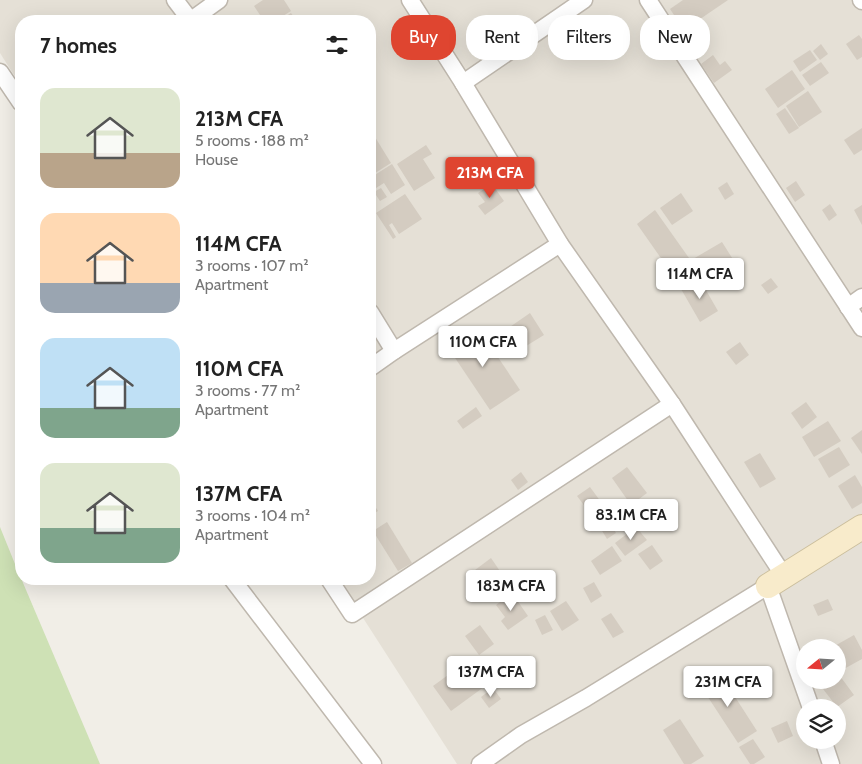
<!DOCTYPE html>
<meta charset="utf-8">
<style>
:root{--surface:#fff;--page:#f6f6f6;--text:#222;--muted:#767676;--accent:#df4530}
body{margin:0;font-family:Cabin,sans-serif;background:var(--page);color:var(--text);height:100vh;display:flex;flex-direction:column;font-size:19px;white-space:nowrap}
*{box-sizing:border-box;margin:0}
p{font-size:16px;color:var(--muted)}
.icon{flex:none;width:28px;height:28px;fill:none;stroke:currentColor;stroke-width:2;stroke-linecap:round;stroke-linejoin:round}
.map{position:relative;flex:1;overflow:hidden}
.sheet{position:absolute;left:15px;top:15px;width:361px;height:570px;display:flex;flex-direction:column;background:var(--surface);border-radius:20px;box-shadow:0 5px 20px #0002}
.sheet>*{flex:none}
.guide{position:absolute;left:391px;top:15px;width:395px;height:45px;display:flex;gap:10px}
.needle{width:32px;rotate:252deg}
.fabs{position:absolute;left:796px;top:639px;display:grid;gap:10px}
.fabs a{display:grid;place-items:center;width:50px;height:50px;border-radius:50%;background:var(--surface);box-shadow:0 5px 20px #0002;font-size:25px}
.price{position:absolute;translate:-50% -42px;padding:0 11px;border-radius:5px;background:#fff;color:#222;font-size:16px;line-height:32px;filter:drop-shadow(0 1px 2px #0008)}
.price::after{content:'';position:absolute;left:50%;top:30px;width:15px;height:11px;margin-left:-8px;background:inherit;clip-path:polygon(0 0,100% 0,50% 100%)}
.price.active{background:var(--accent);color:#fff}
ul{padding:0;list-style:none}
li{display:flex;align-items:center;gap:15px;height:125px;padding:0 25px}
li span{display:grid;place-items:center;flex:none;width:140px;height:100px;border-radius:15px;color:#555}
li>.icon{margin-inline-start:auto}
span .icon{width:60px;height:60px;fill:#fffc;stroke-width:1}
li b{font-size:21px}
h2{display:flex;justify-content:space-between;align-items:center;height:60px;padding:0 25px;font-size:21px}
.pill{padding:0 18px;border-radius:20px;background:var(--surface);box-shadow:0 5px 20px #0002;font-size:18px;line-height:45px}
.pill.active{background:var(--accent);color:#fff}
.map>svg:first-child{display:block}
.residential{fill:#e5e0d6;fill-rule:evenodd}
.green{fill:#cee1b5}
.building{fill:#d4ccc1}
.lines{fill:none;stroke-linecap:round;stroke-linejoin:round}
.street-casing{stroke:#bfb8ae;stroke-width:19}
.secondary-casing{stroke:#cbbe9c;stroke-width:26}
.street{stroke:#fff;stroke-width:16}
.secondary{stroke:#f8ebcb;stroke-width:24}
</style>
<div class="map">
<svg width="862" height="764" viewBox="0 0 862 764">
<rect width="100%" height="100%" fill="#f1eee7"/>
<path class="residential" d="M0,0H862V764H457L338,579H370V21H21V86L0,53ZM805,648H838V680H805ZM805,708H838V740H805Z"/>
<polygon class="green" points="0,527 15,564 100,764 0,764"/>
<g class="building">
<polygon points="263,0 284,0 291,11 275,21 264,21 254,6"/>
<polygon points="683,0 728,0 684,30 670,9"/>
<polygon points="291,13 297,21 285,21 283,18"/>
<polygon points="859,35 862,39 862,57 857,60 846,44"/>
<polygon points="821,44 828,54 820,60 813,51"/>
<polygon points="810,50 817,60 800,72 793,61"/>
<polygon points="713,55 720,65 725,61 732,70 714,83 701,64"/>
<polygon points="821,62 829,73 810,86 802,75"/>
<polygon points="792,70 805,89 778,108 765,89"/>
<polygon points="808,91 822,112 799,127 786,106"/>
<polygon points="785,108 799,128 789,134 776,114"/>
<polygon points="862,128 862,150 854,155 844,140"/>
<polygon points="375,137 391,163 372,175 370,172 370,140"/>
<polygon points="426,145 432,154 423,159 435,178 414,191 397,164"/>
<polygon points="392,164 405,185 391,194 384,183 376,188 370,178"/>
<polygon points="796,181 805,195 795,202 786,188"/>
<polygon points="727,182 734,194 725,200 718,188"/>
<polygon points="492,184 504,201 485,215 478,206 485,202 478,193"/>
<polygon points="381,188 387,197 380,201 374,192"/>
<polygon points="681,193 693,211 672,225 660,208"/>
<polygon points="405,194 422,219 399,234 392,223 389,225 396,237 393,239 376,213"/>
<polygon points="830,204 837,215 829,221 822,210"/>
<polygon points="862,205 862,225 854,210"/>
<polygon points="655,210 689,258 670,271 637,224"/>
<polygon points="722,242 734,261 727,266 726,263 723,265 723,266 713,273 717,279 708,284 693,259"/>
<polygon points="699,278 718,311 700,322 681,289"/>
<polygon points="771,278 778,287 768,294 761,285"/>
<polygon points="530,313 544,335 518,351 504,331"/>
<polygon points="477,326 520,390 490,410 447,346"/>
<polygon points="740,342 749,355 736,365 726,352"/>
<polygon points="806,402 817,417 802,429 791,413"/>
<polygon points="476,407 482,416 463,429 457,421"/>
<polygon points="828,421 841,441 814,457 802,437"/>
<polygon points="862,430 862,454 851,438"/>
<polygon points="839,447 850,465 829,478 818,459"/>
<polygon points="760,453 776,479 760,488 744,462"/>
<polygon points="627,467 647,493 631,505 612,478"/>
<polygon points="521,472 528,482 518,490 511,480"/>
<polygon points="855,475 862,487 862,503 852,509 838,486"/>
<polygon points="590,487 601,502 589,512 577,496"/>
<polygon points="370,498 378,511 370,516"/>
<polygon points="606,515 616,533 607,539 596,521"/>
<polygon points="387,522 412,563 398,571 373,531"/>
<polygon points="636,527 647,540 625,556 615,543"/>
<polygon points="652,545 663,561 650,570 638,554"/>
<polygon points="612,546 622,561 600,575 591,561"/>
<polygon points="491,558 504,577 488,589 475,570"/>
<polygon points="594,582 602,596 591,603 583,588"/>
<polygon points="512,593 528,616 508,630 501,621 505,617 496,605"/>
<polygon points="828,599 833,610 818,616 813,605"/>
<polygon points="566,601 579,620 562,631 550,611"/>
<polygon points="611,613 624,632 613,638 601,619"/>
<polygon points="545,615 553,630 542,635 535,620"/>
<polygon points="480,625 494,644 479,655 465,636"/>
<polygon points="854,635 862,650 862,659 842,670 838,662 838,648 831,648"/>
<polygon points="470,659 488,684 451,711 433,686"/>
<polygon points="719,672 757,731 738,743 700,685"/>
<polygon points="840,676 854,695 837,707 823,689 835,680 838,680 838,678"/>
<polygon points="493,688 501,699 489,708 481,697"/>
<polygon points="680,719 704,756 691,764 684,764 663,730"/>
<polygon points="787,721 793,736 778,743 771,728"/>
<polygon points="753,739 765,757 754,764 750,764 739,747"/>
</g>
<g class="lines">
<g class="street-casing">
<g id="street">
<polyline points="175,0 191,21"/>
<polyline points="410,0 463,83 560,244 672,404 784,576"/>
<polyline points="648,0 862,328"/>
<polyline points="861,0 862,1"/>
<polyline points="190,21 219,0"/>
<polyline points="0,72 21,103"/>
<polyline points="463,83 584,0"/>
<polyline points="848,307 862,297"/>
<polyline points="370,312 394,351"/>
<polyline points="370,368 394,351 560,244"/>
<polyline points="232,579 373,764"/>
<polyline points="329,579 352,614 672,404"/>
<polyline points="823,740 831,764"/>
<polyline points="480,764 521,735 586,698 768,586 811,708"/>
</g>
</g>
<g class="secondary-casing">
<polyline id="secondary" points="768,586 862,527"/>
</g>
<use href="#street" class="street"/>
<use href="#secondary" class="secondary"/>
</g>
</svg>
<div class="fabs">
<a><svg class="needle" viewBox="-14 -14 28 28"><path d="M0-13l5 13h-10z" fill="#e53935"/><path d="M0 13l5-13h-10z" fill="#767676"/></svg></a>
<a><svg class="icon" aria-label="layers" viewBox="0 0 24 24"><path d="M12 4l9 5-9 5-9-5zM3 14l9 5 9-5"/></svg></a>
</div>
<b class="price active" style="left:490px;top:199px">213M CFA</b>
<b class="price" style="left:700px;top:300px">114M CFA</b>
<b class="price" style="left:483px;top:368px">110M CFA</b>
<b class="price" style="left:631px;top:541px">83.1M CFA</b>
<b class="price" style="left:511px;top:612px">183M CFA</b>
<b class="price" style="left:491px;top:698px">137M CFA</b>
<b class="price" style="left:728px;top:708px">231M CFA</b>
<div class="guide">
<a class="pill active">Buy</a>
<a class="pill">Rent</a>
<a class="pill">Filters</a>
<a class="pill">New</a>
</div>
<section class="sheet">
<h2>7 homes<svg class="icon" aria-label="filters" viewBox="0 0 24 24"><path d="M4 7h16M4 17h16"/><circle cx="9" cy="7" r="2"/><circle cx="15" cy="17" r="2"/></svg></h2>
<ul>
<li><span style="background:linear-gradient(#dfe7d0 65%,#b9a48a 0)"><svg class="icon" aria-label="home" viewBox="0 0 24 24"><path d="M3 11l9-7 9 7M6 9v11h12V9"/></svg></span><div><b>213M CFA</b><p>5 rooms · 188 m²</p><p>House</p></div></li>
<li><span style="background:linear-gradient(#ffd9b3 70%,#9aa5b1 0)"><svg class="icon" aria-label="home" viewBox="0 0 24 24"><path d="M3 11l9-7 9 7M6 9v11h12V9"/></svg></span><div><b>114M CFA</b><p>3 rooms · 107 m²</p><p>Apartment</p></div></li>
<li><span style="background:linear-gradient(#bfe0f5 70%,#7fa58c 0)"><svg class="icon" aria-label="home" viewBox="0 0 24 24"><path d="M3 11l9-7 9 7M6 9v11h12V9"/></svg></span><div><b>110M CFA</b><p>3 rooms · 77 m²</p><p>Apartment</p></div></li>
<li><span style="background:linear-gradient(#dfe7d0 65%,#7fa58c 0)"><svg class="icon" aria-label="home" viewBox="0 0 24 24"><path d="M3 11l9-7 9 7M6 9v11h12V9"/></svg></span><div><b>137M CFA</b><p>3 rooms · 104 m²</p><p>Apartment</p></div></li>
</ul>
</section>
</div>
